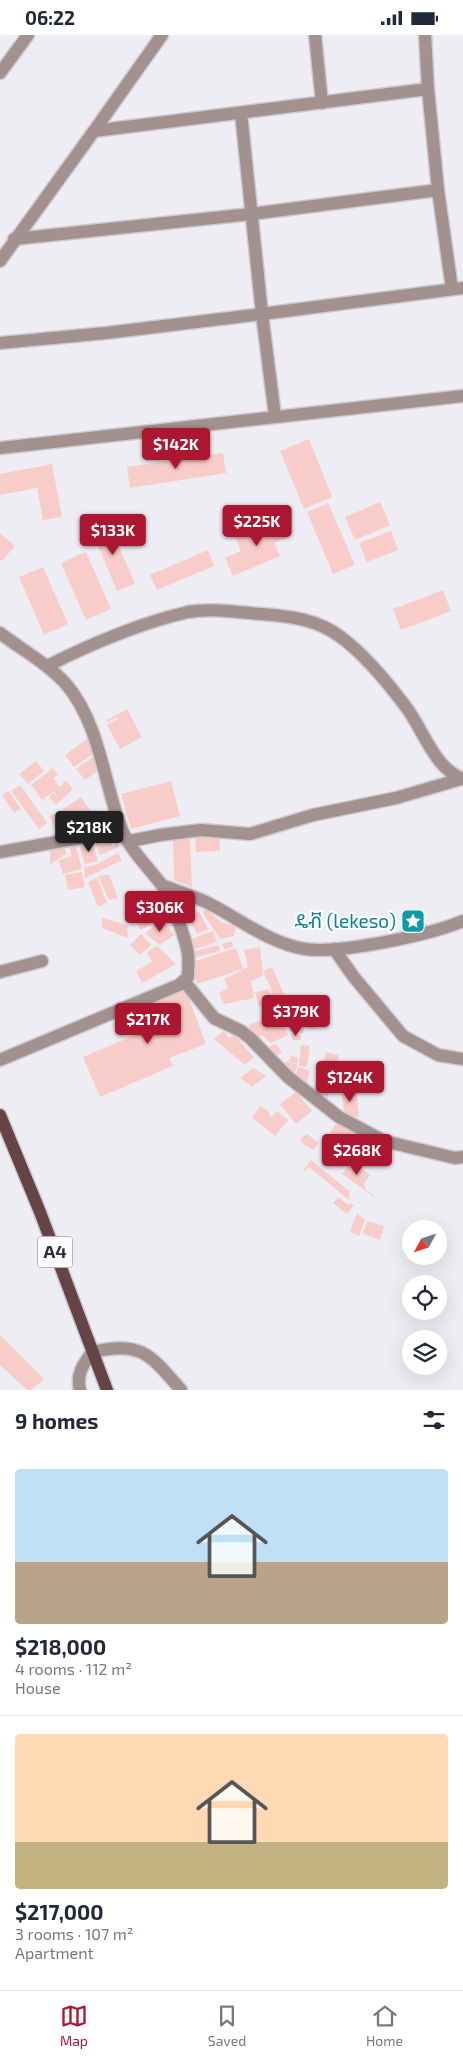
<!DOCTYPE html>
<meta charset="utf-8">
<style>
:root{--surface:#fff;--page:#f6f6f7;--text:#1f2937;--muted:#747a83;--line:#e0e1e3;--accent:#ac1631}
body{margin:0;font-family:"Exo 2","Noto Sans Ethiopic",sans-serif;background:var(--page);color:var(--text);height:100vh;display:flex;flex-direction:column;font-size:19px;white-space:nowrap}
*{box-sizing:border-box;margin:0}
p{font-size:16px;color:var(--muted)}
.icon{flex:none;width:28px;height:28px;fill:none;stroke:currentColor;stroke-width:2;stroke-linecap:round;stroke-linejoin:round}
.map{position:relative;height:1355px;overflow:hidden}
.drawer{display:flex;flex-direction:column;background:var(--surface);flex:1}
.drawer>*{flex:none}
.needle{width:32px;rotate:230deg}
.controls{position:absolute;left:402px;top:1185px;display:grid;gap:10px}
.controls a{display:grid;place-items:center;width:45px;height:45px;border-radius:50%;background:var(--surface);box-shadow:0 5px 20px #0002;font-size:25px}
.price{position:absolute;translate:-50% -42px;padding:0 11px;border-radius:5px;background:var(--accent);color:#fff;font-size:16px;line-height:32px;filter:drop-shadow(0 1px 2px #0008)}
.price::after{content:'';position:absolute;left:50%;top:30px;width:15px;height:11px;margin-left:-8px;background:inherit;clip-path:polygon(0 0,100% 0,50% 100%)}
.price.current{background:#222;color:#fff}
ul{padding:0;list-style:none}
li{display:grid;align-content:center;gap:10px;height:265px;padding:0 15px}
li+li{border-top:1px solid var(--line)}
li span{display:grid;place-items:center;height:155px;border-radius:5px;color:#555}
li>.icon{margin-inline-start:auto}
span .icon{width:90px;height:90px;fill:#fffc;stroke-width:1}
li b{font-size:21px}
h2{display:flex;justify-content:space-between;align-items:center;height:60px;padding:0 15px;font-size:21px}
.status{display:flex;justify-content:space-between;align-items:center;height:35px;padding:0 25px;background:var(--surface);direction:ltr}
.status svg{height:14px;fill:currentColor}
.menu{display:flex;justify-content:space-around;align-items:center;height:70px;border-top:1px solid var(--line);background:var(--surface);font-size:14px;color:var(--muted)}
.menu a{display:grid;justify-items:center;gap:2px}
.menu .current{color:var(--accent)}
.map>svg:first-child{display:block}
.building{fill:#f8ccc9}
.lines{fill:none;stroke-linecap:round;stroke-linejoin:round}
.minor-casing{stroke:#cdcbd1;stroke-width:15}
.major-casing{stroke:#cdcbd1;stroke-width:15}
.minor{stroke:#a3918f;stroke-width:12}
.major{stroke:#644543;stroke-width:12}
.labels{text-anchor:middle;stroke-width:4.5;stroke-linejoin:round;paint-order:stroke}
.shield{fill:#fcfbff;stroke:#6d6c6f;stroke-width:1}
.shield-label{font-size:18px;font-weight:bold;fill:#302f31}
.culture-label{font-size:19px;fill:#0d838f;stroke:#fcfbff;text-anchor:end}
</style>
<div class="status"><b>06:22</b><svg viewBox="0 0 49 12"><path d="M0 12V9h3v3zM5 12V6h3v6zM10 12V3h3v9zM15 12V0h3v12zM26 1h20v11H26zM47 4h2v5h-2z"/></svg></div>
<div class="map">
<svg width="463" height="1355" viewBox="0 0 463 1355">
<rect width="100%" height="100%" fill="#efedf4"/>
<g class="building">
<polygon points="309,404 332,462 304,474 280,416"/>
<polygon points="223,418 226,438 130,453 127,432"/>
<polygon points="52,429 62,482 43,485 37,453 0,460 0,439"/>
<polygon points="380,467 390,490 355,505 345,482"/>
<polygon points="328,468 355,530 333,539 307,477"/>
<polygon points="281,483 289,502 274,508 280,521 233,541 225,523 241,516 235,502"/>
<polygon points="108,486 135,549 117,556 91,494"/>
<polygon points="391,496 398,515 367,527 359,508"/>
<polygon points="0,498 15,511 2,526 0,524"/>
<polygon points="208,515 214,531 157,555 150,540"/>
<polygon points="86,517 111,574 86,585 61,528"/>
<polygon points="43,532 68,589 44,600 19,542"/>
<polygon points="443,555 451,576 401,595 393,574"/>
<polygon points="127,674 142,702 120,714 107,690 118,684 117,682 108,687 107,685"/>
<polygon points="90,702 93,719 74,732 65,720"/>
<polygon points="94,721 100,734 85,745 76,734"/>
<polygon points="36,726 44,736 28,749 19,739"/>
<polygon points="53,733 58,740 53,743 60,752 66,746 73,754 56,770 49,762 59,753 42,765 31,750"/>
<polygon points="171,746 180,781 131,794 121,759"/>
<polygon points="20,750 47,788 39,794 11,756"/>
<polygon points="9,756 21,774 14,778 2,760"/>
<polygon points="81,762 91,777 72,789 63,774"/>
<polygon points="61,776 70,794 58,799 49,781"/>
<polygon points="219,800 220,816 196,817 195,801"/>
<polygon points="108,801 112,811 118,809 119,812 100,820 95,806"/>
<polygon points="190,801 192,852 174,845 173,802"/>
<polygon points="92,807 98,826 85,829 79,811"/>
<polygon points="64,808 66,819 50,829 50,816 47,810"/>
<polygon points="75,808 82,834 63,839 59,825 72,821 68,809"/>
<polygon points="118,818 122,825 85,843 84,832 95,830"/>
<polygon points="82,837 85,852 68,855 65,840"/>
<polygon points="109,840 118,863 109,865 98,841"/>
<polygon points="97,843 107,868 98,872 88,847"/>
<polygon points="160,863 163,871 159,875 161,883 141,895 132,881"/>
<polygon points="205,873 221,887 236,891 234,901 220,904 203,878"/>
<polygon points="199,876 208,894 197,899 188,882"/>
<polygon points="102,883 127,890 128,903 102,893"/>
<polygon points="163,885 174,900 160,910 145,898"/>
<polygon points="188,892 192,904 213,896 217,907 192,915 185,893"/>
<polygon points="141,899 151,910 140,920 130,910"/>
<polygon points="232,906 233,912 224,914 222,909"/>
<polygon points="219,910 220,916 190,924 188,918"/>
<polygon points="157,911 176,929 142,948 136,936 152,927 147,917"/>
<polygon points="260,912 263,941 251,946 254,963 224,969 219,958 228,953 224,944 248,932 244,915"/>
<polygon points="236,913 243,934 197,949 190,928"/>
<polygon points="272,932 286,963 273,969 271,953 263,936"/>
<polygon points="184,951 206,1009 169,1023 173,1031 100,1062 83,1022 156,991 163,1006 148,965"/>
<polygon points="269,954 272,962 263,964 264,971 259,972 255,957"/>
<polygon points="278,969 285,974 284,978 272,989 284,991 288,1000 271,1008 262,1000 256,1005 249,990 262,985 263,977"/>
<polygon points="308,979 319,983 315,995 303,991"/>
<polygon points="292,991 304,992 303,998 291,996"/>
<polygon points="224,996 229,1003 234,1000 254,1022 245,1030 214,1004"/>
<polygon points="292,999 301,1000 301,1005 292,1005"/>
<polygon points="275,1008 282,1017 271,1025 264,1017"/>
<polygon points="301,1010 310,1011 307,1032 299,1031"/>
<polygon points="326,1017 339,1020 337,1029 324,1026"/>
<polygon points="292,1021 298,1023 297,1029 288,1026"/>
<polygon points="286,1026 298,1030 293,1042 282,1036"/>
<polygon points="321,1027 334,1030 332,1044 319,1042"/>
<polygon points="299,1032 310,1036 305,1053 293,1044"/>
<polygon points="253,1033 266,1041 252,1052 240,1043"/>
<polygon points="341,1036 352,1037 351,1050 340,1049"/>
<polygon points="316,1045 331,1049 328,1062 313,1058"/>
<polygon points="356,1052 359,1082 345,1083 341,1054"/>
<polygon points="296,1057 312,1076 296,1089 280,1069"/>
<polygon points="261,1071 269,1077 270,1083 277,1076 288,1085 275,1101 252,1082"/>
<polygon points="338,1086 359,1100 351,1112 330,1097"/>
<polygon points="307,1099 319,1108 313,1115 303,1109 300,1104"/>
<polygon points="329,1101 357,1119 353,1126 325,1107"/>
<polygon points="311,1125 350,1157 349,1165 309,1132 305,1136 303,1135"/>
<polygon points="352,1126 370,1140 364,1149 366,1155 375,1161 374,1162 342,1139"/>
<polygon points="338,1162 349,1170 351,1168 354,1170 347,1179 333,1168"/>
<polygon points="357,1178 365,1185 359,1201 350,1197"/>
<polygon points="367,1186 384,1191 380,1205 363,1199"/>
<polygon points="0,1300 44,1344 31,1355 27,1355 0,1330"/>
</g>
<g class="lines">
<g class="minor-casing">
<g id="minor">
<polyline points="315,0 322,68"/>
<polyline points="425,0 428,54"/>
<polyline points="0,38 28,0"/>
<polyline points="241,78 262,279 463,253"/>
<polyline points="94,96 162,0"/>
<polyline points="14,204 251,179 438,155"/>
<polyline points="0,226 94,96 428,54 438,155 452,254"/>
<polyline points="0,308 106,298 262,279 275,381"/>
<polyline points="0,413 463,361"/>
<path d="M0,598C22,615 47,628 66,649C99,688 103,743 120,790C127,811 147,831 161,849C170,860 186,904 188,919C189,926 188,934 188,942L179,950L0,1025"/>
<path d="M47,631C91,609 140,588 188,577C211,573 237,577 260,579C289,581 318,584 342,603C366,621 388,648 406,672C424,696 434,733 463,744"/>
<polyline points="130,806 160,800 201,795 250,799 313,780 396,763 461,744"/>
<polyline points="0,817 96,800 120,791"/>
<path d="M162,850C179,857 197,862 212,870C242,886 272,909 305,914C341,919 429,900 463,886"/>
<polyline points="334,914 353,941 403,1001 438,1020 463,1024"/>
<polyline points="0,937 42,926"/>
<polyline points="184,946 214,983 241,996 250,1003 288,1042 339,1082 384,1106 455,1123 463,1122"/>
<path d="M80,1355C76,1339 83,1330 92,1317C141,1306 150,1319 181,1355"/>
</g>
</g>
<g class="major-casing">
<polyline id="major" points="0,1080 40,1177 107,1355"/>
</g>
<use href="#minor" class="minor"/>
<use href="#major" class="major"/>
</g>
<defs>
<g id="sight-square" transform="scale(1.25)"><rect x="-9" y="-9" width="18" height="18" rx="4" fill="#0f9aa8" stroke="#fcfbff"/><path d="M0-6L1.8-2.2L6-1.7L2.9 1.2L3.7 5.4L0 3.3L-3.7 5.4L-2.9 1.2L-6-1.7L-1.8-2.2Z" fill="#fff"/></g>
</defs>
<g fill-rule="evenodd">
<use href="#sight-square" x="413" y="886"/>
</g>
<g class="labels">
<rect class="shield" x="37.5" y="1201.5" width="35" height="31" rx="4"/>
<g class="shield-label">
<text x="55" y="1223">A4</text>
</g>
<g class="culture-label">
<text x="396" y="893">ዴቭ (lekeso)</text>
</g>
</g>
</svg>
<div class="controls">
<a><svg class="needle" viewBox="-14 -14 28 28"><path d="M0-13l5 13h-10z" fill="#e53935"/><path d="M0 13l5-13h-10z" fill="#747a83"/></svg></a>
<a><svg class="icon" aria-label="locate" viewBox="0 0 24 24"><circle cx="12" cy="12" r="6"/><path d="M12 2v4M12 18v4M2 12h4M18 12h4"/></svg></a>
<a><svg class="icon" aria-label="layers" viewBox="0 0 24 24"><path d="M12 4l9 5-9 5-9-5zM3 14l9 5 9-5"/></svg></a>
</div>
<b class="price" style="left:176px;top:435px">$142K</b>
<b class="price" style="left:257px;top:512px">$225K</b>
<b class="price" style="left:113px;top:521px">$133K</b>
<b class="price current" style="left:89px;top:818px">$218K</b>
<b class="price" style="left:160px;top:898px">$306K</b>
<b class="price" style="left:296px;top:1002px">$379K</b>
<b class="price" style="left:148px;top:1010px">$217K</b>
<b class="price" style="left:350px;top:1068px">$124K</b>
<b class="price" style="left:357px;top:1141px">$268K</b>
</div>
<section class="drawer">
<h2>9 homes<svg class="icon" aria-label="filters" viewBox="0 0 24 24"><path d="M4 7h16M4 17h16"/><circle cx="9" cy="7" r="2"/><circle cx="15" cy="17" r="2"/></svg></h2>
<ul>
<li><span style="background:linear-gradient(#bfe0f5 60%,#b9a48a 0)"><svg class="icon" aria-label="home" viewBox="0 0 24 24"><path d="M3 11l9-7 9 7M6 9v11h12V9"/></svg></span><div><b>$218,000</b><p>4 rooms · 112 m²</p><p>House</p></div></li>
<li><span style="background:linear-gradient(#ffd9b3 70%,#c2b280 0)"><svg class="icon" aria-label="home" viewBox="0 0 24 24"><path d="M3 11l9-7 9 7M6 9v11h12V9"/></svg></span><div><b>$217,000</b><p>3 rooms · 107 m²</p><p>Apartment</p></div></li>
</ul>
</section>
<nav class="menu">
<a class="current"><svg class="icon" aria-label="map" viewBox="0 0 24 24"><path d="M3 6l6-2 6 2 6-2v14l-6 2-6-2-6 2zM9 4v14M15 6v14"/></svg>Map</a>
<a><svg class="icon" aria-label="saved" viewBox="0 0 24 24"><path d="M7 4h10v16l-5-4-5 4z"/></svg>Saved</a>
<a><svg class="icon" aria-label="home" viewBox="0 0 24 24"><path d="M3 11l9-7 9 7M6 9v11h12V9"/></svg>Home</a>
</nav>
